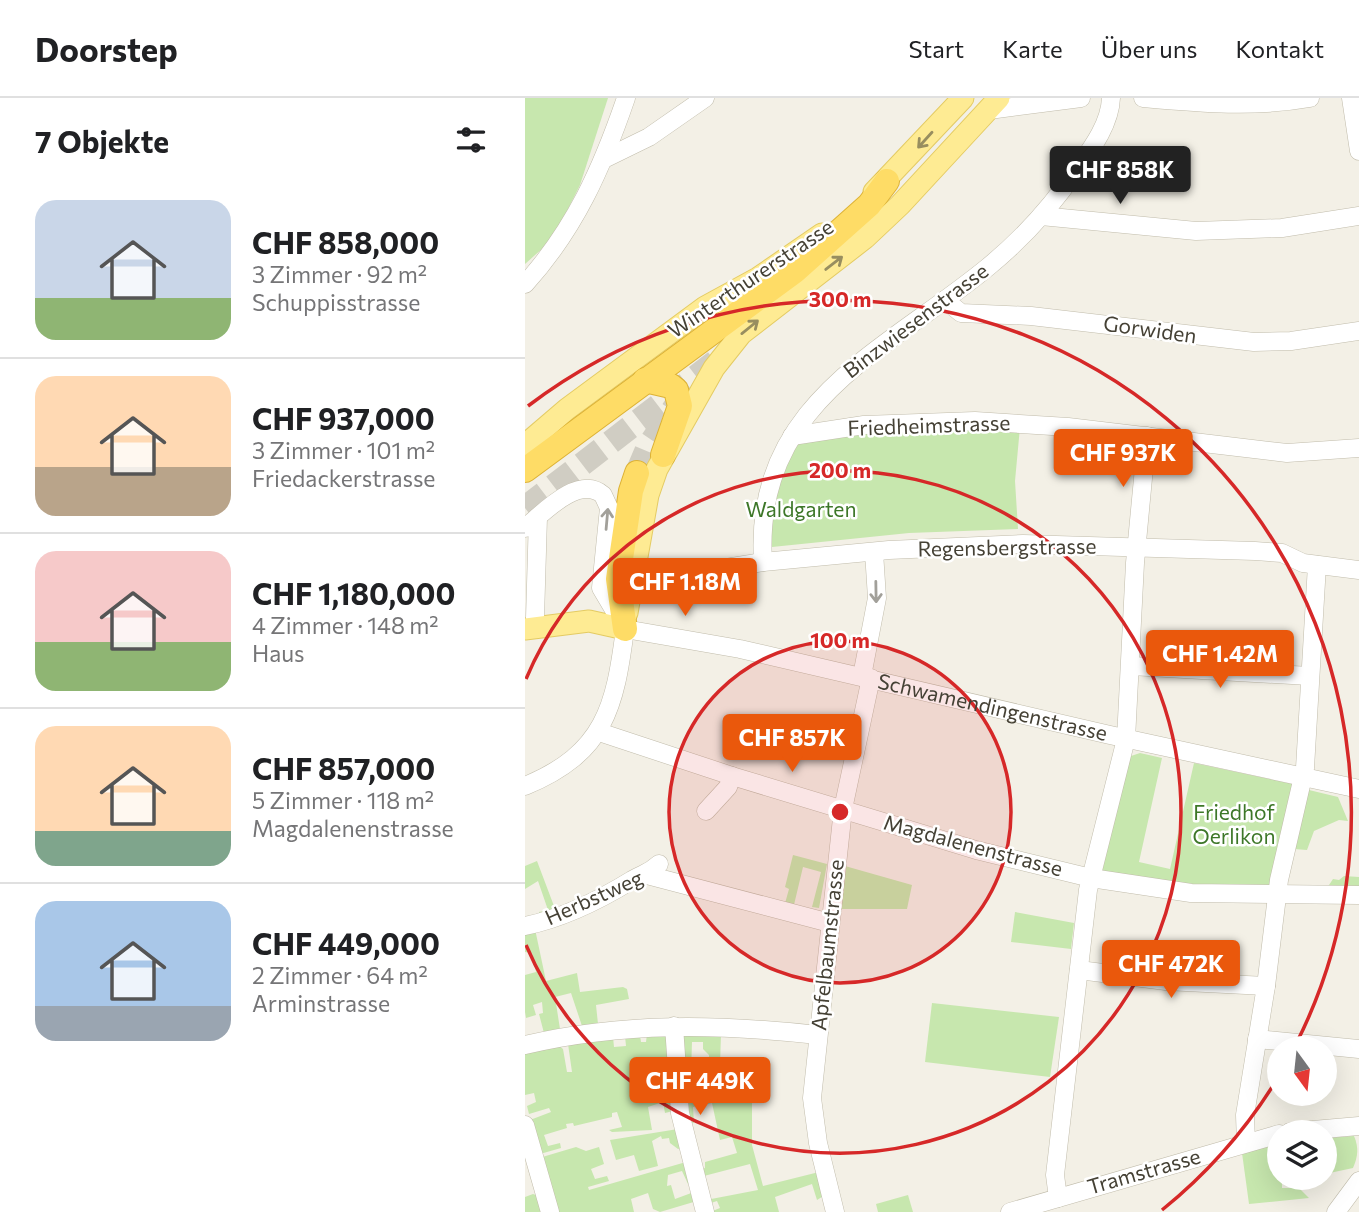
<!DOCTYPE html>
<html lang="de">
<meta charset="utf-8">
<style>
:root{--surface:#fff;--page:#f6f6f6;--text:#202124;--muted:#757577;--line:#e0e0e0;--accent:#ea580c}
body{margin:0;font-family:Commissioner,sans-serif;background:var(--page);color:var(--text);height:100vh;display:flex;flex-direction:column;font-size:26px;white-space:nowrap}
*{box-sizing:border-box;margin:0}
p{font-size:23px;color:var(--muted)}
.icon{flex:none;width:38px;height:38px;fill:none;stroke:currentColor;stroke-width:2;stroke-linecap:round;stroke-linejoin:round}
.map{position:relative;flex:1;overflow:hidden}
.side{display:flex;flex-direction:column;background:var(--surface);width:525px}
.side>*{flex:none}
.needle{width:46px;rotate:165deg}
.fabs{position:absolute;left:742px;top:938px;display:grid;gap:14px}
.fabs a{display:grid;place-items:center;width:70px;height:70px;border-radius:50%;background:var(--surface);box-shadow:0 7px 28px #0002;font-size:35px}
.price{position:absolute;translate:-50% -60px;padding:0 16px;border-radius:7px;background:var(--accent);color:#fff;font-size:23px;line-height:46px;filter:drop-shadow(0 2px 4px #0008)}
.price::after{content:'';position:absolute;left:50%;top:42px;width:21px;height:16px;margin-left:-10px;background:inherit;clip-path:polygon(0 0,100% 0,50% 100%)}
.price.active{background:#222;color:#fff}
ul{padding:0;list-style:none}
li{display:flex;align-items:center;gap:21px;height:175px;padding:0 35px}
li+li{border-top:2px solid var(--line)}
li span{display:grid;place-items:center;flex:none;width:196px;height:140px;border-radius:21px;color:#555}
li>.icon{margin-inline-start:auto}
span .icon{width:84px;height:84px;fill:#fffc;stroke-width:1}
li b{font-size:30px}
h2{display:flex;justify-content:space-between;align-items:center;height:84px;padding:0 35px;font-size:30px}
header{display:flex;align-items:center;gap:42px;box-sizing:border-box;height:98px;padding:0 35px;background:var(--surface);border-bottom:2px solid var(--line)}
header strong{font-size:33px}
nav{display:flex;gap:38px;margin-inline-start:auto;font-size:24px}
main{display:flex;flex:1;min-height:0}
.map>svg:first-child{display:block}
.green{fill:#c7e7ae}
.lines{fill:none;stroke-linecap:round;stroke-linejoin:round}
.highway-tunnel{stroke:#d0cdc3;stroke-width:24;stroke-dasharray:24 12;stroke-linecap:butt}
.minor-casing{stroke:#c1bcab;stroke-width:19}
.major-casing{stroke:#e4cb63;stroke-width:23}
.highway-casing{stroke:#ddb235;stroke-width:26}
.minor{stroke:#fff;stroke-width:18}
.major{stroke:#feeb93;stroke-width:21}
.highway{stroke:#fedc66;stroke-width:24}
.oneway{stroke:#988e5f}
.oneway2{stroke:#a2a09a}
.ring{fill:none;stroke:#d62828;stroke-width:3.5}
.labels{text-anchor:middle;stroke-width:5;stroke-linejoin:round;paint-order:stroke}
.street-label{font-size:21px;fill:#454135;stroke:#fff}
.park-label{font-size:21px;fill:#3d7728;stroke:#fff}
.centre{fill:#d62828;stroke:#fff;stroke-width:3.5}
.ring-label{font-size:21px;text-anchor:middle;font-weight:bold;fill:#d62828;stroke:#fff;stroke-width:5;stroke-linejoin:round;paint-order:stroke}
</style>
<header>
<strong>Doorstep</strong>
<nav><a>Start</a><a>Karte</a><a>Über uns</a><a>Kontakt</a></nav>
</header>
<main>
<section class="side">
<h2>7 Objekte<svg class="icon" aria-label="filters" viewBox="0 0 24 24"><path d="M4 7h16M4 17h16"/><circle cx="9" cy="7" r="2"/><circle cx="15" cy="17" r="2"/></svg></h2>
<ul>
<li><span style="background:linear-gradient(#c9d6e8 70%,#8fb573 0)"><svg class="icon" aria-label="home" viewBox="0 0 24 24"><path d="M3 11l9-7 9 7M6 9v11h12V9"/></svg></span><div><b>CHF 858,000</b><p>3 Zimmer · 92 m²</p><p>Schuppisstrasse</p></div></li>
<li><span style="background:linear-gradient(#ffd9b3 65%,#b9a48a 0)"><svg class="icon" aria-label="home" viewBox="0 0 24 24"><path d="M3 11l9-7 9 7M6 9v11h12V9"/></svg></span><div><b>CHF 937,000</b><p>3 Zimmer · 101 m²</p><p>Friedackerstrasse</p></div></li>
<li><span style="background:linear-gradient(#f6c9c9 65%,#8fb573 0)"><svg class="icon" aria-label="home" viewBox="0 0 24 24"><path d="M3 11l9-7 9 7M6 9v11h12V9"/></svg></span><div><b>CHF 1,180,000</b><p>4 Zimmer · 148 m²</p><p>Haus</p></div></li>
<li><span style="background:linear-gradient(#ffd9b3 75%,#7fa58c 0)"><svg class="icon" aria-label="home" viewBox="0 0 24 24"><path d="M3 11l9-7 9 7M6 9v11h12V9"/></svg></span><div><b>CHF 857,000</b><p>5 Zimmer · 118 m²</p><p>Magdalenenstrasse</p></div></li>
<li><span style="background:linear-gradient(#a9c7e8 75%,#9aa5b1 0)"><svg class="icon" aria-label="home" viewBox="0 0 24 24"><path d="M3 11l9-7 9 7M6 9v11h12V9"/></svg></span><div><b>CHF 449,000</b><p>2 Zimmer · 64 m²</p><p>Arminstrasse</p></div></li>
</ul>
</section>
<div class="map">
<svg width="834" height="1114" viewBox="0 0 834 1114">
<rect width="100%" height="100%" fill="#f3f0e6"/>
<g class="green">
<polygon points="0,0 83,0 55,87 28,141 0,166"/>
<polygon points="495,329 490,383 493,431 384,435 247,449 245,403 271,345 322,335"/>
<polygon points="615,655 637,660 614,764 645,771 669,665 768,686 746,789 669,791 576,774 603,665 606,658"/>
<polygon points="784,692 813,699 823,723 814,722 789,733 782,752 769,751 781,695"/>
<polygon points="268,757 302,766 294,810 287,809 296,774 278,769 268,811 259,809 264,791 260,789"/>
<polygon points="12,763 32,816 16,820 14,814 23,812 13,783 0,791 0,768"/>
<polygon points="320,768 387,787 382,811 316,811"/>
<polygon points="819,778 834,779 834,792 802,790 808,781 814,782"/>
<polygon points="490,814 549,825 546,851 486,844"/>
<polygon points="10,831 21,883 52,875 55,894 98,889 102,891 104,901 71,907 73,926 58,931 46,895 30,899 35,931 19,935 14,916 18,915 17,904 8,907 11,917 1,920 0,914 0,877 11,874 7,855 0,854 0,833"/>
<polygon points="407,905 534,919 525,979 400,964"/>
<polygon points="139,935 146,942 147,975 138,976 137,971 112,974 115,995 148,994 148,1013 140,1015 138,1004 123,1009 127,1032 87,1034 84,1032 97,1029 92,1014 87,1015 87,1019 49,1028 48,1025 41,1026 42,1030 19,1037 23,1048 35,1045 36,1050 15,1056 5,1022 26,1014 24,1010 4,1016 2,1008 11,1004 9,995 0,997 0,955 34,948 38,951 42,974 47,974 43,946 88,939 89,949 101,948 100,938 115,937 116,944 121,944 122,936"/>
<polygon points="162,935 196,936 194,998 227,1000 227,1047 238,1088 294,1074 300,1097 292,1102 287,1086 250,1099 254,1114 185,1114 195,1110 192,1103 183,1106 181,1102 233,1092 225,1066 175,1079 173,1072 180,1070 180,1064 212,1055 207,1039 195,1042 187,1005 168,1009 169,1025 160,1024 158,998 183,986 184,957 178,951 178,944 167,944 166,975 158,975 154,942"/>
<polygon points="153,1031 157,1050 153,1051 145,1045 144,1040 137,1041 136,1038 127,1043 133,1068 114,1073 109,1057 91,1062 85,1042"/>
<path d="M829,1038C834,1050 833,1058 828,1070L800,1076V1040Z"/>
<polygon points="754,1046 754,1080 768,1080 757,1085 757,1090 774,1090 784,1100 724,1106 717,1055"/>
<polygon points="51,1049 61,1053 74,1049 79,1066 66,1071 70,1081 82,1078 84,1083 63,1089 64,1092 161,1064 166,1085 163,1086 157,1073 143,1077 142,1088 146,1087 150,1101 169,1094 172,1103 135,1114 128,1111 123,1095 106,1101 109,1114 29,1114 14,1060"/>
<polygon points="8,1096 14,1098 19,1114 0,1114 0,1099"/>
<polygon points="383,1097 388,1114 353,1114 351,1106"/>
</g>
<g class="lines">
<g class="highway-tunnel">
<polyline points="112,375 123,349 154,303"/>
<polyline points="0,410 194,261"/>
</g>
<g class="minor-casing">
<g id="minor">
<path d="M618,0C675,5 729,10 785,0"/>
<polyline points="826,0 834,53"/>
<polyline points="464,12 556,0"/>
<polyline points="79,61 124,39 180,0"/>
<polyline points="516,118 671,133 757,130 834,118"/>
<path d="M0,186C50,131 77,70 101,0"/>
<polyline points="420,202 436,215 506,218 729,244 766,243 834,233"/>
<polyline points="267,338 339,327 450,323 543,329 762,355 834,350"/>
<path d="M0,430C18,415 54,376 78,397L84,410L76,490L95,522"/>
<path d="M238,464C228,305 358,255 463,169C497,141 528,107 552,71C567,50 585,26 586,0"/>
<polyline points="135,490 139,480 238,464 364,452 498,446 730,453 757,455 778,465 834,472"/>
<polyline points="10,520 13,419"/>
<path id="s1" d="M100,531L215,551L585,637L834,691"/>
<polyline points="606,568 785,578"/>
<polyline points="337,578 352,500 349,454"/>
<polyline points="74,634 207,678 451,752 566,780 666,795 834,797"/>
<path d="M0,688C80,655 90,609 100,531"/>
<polyline points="181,713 203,689 207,678"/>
<polyline points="122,777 305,825"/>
<path d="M0,828C39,820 73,803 107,782C119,775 123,776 134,766"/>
<polyline points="554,872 641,883 741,888"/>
<polyline points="149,928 155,1015 180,1114"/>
<polyline points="732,941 834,951"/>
<path d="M0,947C98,924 193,926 293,937"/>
<polyline points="152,993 174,992"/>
<polyline points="0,1027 25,1114"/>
<polyline points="765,1034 834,1028"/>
<polyline points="721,1045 720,1017 741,888 754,782 780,670 792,467"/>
<polyline points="533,1100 530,1077 563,792 601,641 610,465 622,338"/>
<polyline points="310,1114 293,1045 287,1000 318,711 346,580"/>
<polyline points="485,1114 754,1036"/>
<polyline points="811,1114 834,1083"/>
</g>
</g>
<g class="major-casing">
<g id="major">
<polyline points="349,94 438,0"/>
<polyline points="0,347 42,311 180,209 233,180 297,136"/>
<polyline points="102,515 123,397 132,371 189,270 216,236 340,140 375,107 474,0"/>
<polyline points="0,531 64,523 100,531"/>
</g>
</g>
<g class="highway-casing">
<g id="highway">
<polyline points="120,282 146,288 151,292 155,308 138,357"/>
<polyline points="0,372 270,173 344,107 362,83"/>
<polyline points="100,531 93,481 106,393 112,375"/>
</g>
</g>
<use href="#minor" class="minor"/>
<use href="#major" class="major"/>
<use href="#highway" class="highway"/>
</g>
<defs><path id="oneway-shaft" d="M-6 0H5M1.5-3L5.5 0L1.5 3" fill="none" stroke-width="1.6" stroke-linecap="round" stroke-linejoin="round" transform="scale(1.75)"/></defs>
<g class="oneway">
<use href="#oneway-shaft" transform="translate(400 42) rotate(132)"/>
<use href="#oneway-shaft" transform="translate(309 165) rotate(-38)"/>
<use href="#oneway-shaft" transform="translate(225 229) rotate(-39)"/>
</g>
<g class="oneway2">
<use href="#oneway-shaft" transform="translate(82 421) rotate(-85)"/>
<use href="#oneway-shaft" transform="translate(351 494) rotate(89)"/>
</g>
<circle cx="315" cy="714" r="171" fill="#d62828" fill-opacity=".12"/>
<g class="ring">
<circle cx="315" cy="714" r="171"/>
<path d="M1 581A341 341 0 1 1 1 847"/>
<path d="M754 978A512 512 0 0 1 637 1112M3 308A512 512 0 0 1 771 946"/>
</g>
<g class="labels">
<g class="street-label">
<text transform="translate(226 181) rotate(-34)" y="7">Winterthurerstrasse</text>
<text transform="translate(391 223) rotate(-37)" y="7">Binzwiesenstrasse</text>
<text transform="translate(625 232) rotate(8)" y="7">Gorwiden</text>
<text transform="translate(404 328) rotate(-2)" y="7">Friedheimstrasse</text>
<text transform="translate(482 450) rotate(-1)" y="7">Regensbergstrasse</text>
<text dy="7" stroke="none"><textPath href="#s1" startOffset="376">Schwamendingenstrasse</textPath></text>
<text transform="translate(448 748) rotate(15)" y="7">Magdalenenstrasse</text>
<text transform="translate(69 800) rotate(-24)" y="7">Herbstweg</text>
<text transform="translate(303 847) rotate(-84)" y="7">Apfelbaumstrasse</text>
<text transform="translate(619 1074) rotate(-16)" y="7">Tramstrasse</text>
</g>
<g class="park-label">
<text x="276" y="419">Waldgarten</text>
<text x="709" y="722">Friedhof<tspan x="709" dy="24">Oerlikon</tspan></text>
</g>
</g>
<circle cx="315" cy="714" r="10" class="centre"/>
<g class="ring-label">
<text x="315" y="209">300 m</text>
<text x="315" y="380">200 m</text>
<text x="315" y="550">100 m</text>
</g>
</svg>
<div class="fabs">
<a><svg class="needle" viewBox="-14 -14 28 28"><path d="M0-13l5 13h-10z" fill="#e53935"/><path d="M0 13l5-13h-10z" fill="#757577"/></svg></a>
<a><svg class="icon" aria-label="layers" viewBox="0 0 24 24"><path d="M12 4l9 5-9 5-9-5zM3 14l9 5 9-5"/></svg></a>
</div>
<b class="price active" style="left:595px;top:108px">CHF 858K</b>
<b class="price" style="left:598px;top:391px">CHF 937K</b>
<b class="price" style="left:160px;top:520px">CHF 1.18M</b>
<b class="price" style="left:695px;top:592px">CHF 1.42M</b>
<b class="price" style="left:267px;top:676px">CHF 857K</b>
<b class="price" style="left:646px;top:902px">CHF 472K</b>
<b class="price" style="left:175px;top:1019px">CHF 449K</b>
</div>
</main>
